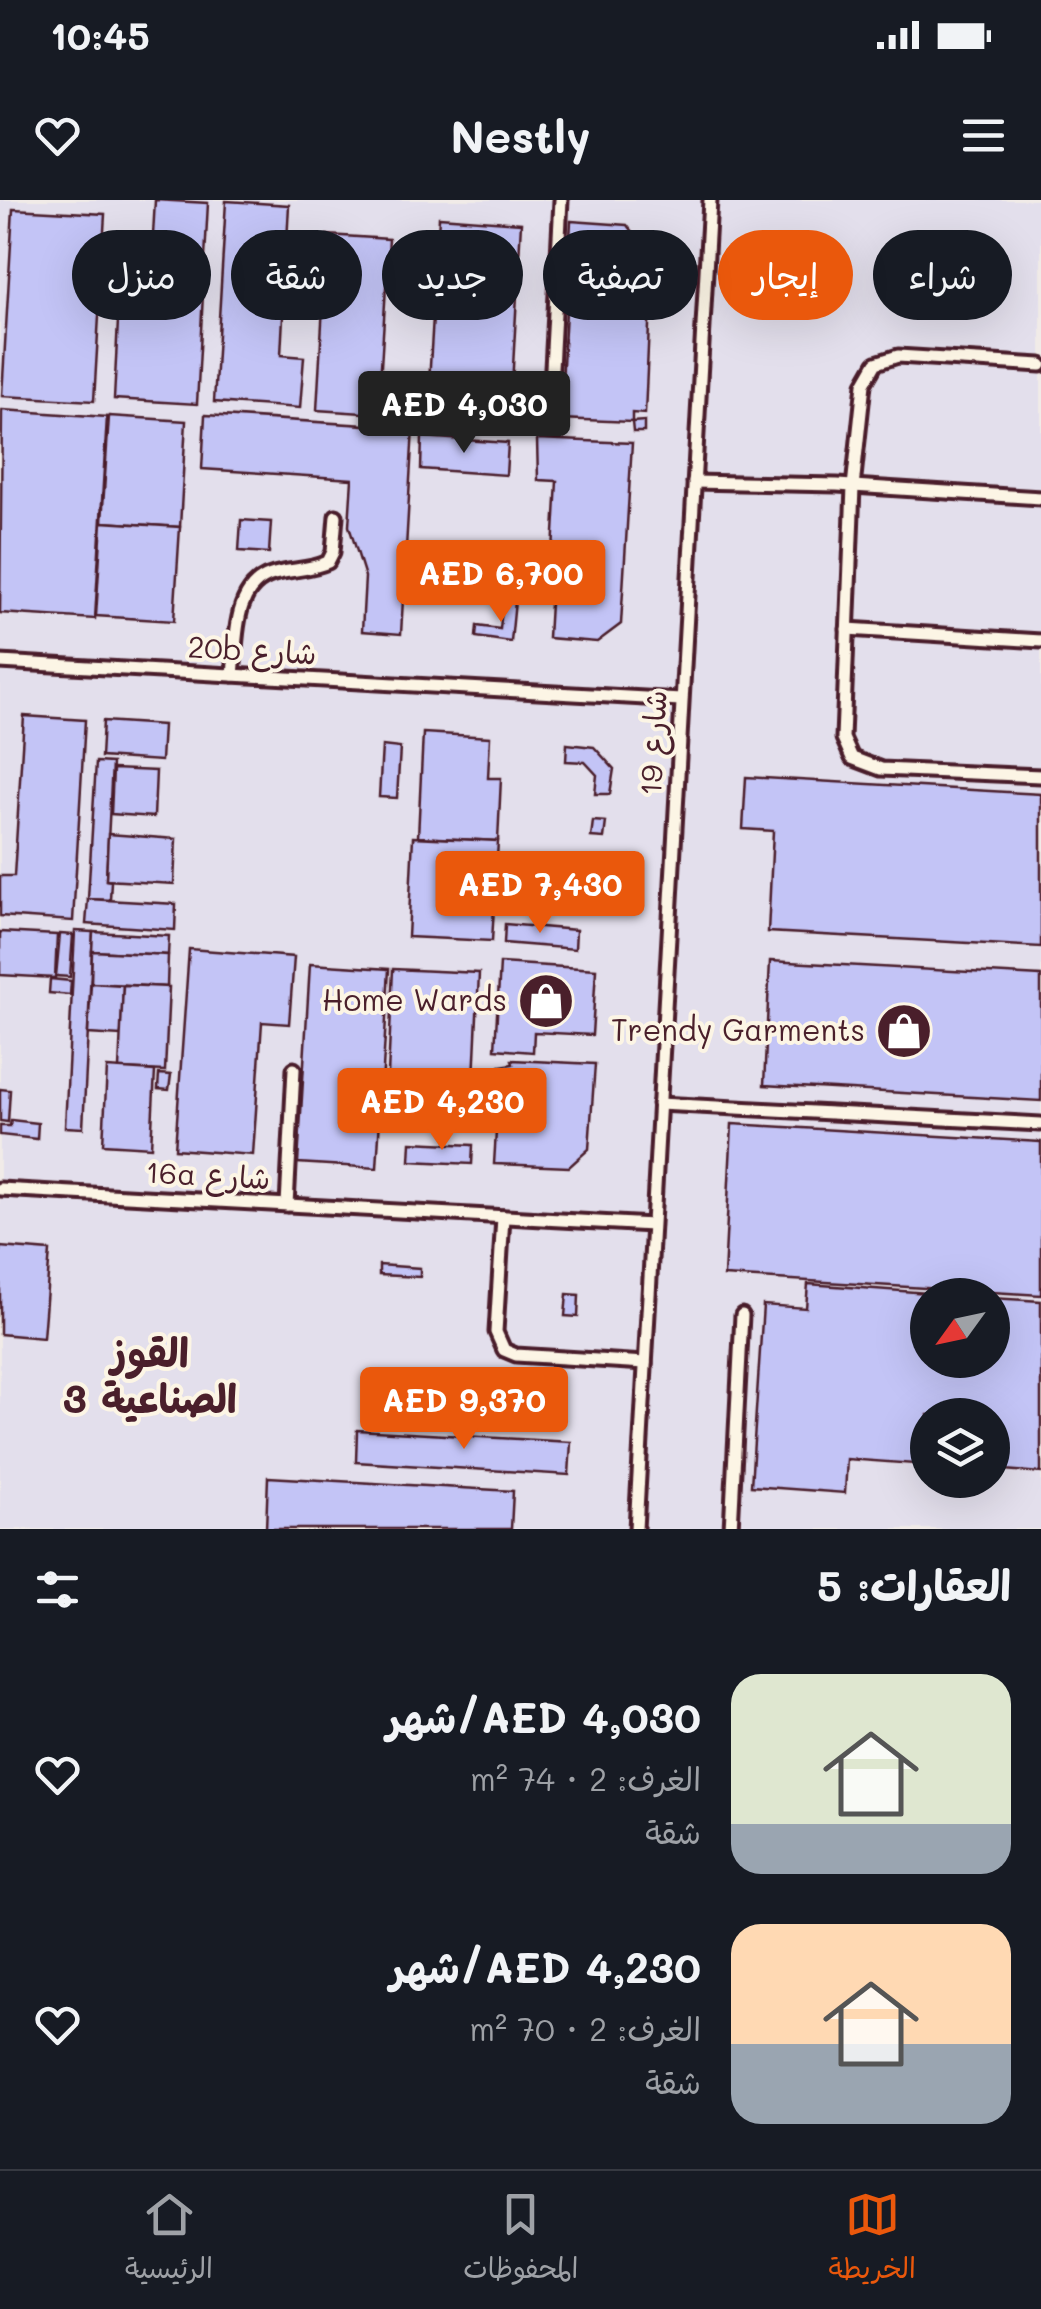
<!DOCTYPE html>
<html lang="ar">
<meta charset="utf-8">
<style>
:root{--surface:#171b24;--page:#20242c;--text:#f1f3f6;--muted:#9ea1a6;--line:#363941;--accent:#ea580c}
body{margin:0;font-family:Mali,"Playpen Sans Arabic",sans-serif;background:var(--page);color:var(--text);direction:rtl;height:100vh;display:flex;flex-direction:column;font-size:38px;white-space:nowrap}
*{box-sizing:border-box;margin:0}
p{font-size:32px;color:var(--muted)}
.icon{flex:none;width:55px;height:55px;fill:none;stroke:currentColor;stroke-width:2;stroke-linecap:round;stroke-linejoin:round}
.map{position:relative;height:1329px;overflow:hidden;direction:ltr}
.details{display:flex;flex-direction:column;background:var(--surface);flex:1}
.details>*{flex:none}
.guide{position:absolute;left:30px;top:30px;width:982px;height:90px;direction:rtl;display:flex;gap:20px}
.needle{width:65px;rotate:237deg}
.controls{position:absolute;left:910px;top:1078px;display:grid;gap:20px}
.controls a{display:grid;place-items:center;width:100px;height:100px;border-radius:50%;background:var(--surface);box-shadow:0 10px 40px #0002;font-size:50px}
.price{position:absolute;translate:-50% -85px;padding:0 22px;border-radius:10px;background:var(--accent);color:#fff;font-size:32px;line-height:65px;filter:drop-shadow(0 2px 5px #0008)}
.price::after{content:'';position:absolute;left:50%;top:60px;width:30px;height:22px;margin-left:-15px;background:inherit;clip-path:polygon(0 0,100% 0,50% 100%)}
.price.active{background:#222;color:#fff}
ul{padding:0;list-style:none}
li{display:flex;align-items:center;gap:30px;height:250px;padding:0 30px}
li span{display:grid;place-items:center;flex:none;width:280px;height:200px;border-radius:30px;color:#555}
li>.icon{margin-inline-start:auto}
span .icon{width:120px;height:120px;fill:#fffc;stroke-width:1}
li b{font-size:42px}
h2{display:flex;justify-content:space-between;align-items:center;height:120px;padding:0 30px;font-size:42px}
.chip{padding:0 35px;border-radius:45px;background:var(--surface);box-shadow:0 10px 40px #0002;font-size:35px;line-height:90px}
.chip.active{background:var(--accent);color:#fff}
.status{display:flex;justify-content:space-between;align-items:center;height:70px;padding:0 50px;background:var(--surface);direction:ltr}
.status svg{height:28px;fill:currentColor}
header{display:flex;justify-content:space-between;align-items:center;height:130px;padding:0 30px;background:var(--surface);font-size:45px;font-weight:700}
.tab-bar{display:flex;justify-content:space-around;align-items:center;height:140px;border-top:2px solid var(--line);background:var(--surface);font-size:28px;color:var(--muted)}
.tab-bar a{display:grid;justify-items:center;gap:5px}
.tab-bar .active{color:var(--accent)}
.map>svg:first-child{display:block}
.built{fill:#e3dfec;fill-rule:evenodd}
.building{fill:#c3c4f6;stroke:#4a1f2b;stroke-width:2.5}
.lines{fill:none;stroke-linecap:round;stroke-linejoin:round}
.lane-casing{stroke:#4a1f2b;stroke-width:19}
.lane{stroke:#fcf5e5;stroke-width:11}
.labels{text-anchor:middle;stroke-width:8;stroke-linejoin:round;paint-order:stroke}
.street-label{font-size:30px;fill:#4a1f2b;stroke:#fcf5e5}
.poi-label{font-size:30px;fill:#4a1f2b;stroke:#fcf5e5;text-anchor:end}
.district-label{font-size:40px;font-weight:bold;fill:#4a1f2b;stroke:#fcf5e5}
</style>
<div class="status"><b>10:45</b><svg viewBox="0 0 49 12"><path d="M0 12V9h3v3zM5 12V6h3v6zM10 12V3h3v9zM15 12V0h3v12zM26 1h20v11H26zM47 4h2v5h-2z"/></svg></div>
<header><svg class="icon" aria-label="menu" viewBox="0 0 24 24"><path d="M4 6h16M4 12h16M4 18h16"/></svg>Nestly<svg class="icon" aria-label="heart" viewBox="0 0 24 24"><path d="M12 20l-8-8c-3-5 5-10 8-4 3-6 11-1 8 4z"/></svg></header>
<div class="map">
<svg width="1041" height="1329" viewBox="0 0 1041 1329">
<rect width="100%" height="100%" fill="#f1ebe8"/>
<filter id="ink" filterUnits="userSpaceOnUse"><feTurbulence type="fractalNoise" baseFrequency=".01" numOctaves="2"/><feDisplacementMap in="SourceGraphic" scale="20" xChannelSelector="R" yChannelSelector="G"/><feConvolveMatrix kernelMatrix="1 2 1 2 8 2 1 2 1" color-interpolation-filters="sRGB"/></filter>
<g filter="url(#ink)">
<path class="built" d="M0,0H1041V1329H0ZM928,1095H992V1160H928ZM928,1215H992V1280H928Z"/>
<g class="building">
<polygon points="155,0 208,3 197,204 114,199 120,81 138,82 141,34 153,35"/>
<polygon points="226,1 289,5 281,155 304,157 300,208 214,202"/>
<polygon points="13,9 105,14 94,201 2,196"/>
<polygon points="439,17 521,23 510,221 427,216"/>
<polygon points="571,21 627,25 652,59 645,214 632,213 632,222 560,219"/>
<polygon points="327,35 389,39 378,214 317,210"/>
<polygon points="2,210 107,217 95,419 0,413"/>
<polygon points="205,215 413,228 401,434 362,431 365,377 349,326 352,279 202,269"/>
<polygon points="109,216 186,221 180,327 102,322"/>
<polygon points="644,221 644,232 633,232 632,222"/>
<polygon points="422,237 508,243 506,275 421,269"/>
<polygon points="537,239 632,243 621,424 597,442 548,438 557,281 538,280"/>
<polygon points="241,320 271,322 269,353 239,351"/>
<polygon points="102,322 180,327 174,421 96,416"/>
<polygon points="503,399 515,401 511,442 476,437 477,426 500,429"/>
<polygon points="24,516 85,520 73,721 0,716 0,676 14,676"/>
<polygon points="103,521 163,525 161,561 101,557"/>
<polygon points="423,533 490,537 488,578 501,578 498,641 418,637"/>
<polygon points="567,544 594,547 614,569 610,594 595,594 597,575 585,562 566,561"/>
<polygon points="382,546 400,548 397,598 379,597"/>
<polygon points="96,562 112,563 106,680 111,681 110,700 88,699"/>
<polygon points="113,569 156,571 154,617 111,614"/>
<polygon points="746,577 1041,594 1041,747 768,732 773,631 743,629"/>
<polygon points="593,621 606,622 604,638 591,637"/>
<polygon points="108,634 176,639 174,684 106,680"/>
<polygon points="413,637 498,641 492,741 408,737"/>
<polygon points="88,699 176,704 175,730 86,724"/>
<polygon points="505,724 576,730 575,749 504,743"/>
<polygon points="75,731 93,732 83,928 65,927"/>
<polygon points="0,732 57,735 55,778 0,775"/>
<polygon points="93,732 169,736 168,755 92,751"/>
<polygon points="60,734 73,735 70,777 56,776"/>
<polygon points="189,749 294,757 289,824 262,822 253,955 175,949"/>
<polygon points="92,751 168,755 167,787 91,783"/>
<polygon points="770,761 1041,776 1041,901 764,885"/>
<polygon points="500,763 596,769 592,835 534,832 533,852 495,849"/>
<polygon points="310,764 389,769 377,968 298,963"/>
<polygon points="393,769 479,773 473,901 387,896"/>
<polygon points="50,779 71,781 70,795 49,793"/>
<polygon points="91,783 123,785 121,836 88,834"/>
<polygon points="123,785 169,787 165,871 119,869"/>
<polygon points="512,860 595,864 589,949 569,967 494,964 500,866 513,864"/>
<polygon points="107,868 155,871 151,947 103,944"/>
<polygon points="159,874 171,875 169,890 158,889"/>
<polygon points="0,889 10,890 8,922 0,921"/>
<polygon points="11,920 38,923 37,939 0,935 0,926 10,926"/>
<polygon points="732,924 1041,942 1041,1095 724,1076"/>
<polygon points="411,942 473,945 472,964 410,961"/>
<polygon points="0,1047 50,1051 43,1138 0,1134"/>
<polygon points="379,1065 420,1068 420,1077 379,1075"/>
<polygon points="808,1084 955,1095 928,1095 928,1160 992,1160 992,1098 1041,1101 1041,1273 992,1269 992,1215 928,1215 928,1265 847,1259 845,1293 751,1286 763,1105 806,1108"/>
<polygon points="567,1094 579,1095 578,1117 565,1116"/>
<polygon points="357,1230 571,1242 569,1275 356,1262"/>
<polygon points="268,1277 513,1291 511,1329 266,1329"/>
</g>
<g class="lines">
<g class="lane-casing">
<g id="lane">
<polyline points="1041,165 898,156 876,163 864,184 853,287 843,538 852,558 881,569 1041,576"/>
<polyline points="550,206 561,0"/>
<polyline points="694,282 837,285 1041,298"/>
<polyline points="847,429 1041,441"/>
<polyline points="0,462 681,500"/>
<path d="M233,475C237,440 232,385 274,374C292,369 311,370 328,362L333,352L336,316"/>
<polyline points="659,904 1041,924"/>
<polyline points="0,989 652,1025"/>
<polyline points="287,1005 294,869"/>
<polyline points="503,1017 496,1132 504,1150 516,1155 645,1163"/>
<polyline points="636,1329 710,0"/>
<polyline points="731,1329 742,1115"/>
</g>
</g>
<use href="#lane" class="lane"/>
</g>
</g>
<defs>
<g id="shop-disc" transform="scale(2.875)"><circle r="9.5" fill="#4a1f2b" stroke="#fcf5e5"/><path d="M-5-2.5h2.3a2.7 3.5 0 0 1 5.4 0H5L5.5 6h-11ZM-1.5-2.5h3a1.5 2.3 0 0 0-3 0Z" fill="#fff"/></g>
</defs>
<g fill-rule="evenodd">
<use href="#shop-disc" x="546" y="801"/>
<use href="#shop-disc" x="904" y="831"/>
</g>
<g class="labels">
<g class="street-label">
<text transform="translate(252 451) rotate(3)" y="10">20b شارع</text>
<text transform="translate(654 543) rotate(-87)" y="10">شارع 19</text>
<text transform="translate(208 976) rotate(3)" y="10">16a شارع</text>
</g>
<g class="poi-label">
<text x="507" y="811">Home Wards</text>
<text x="865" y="841">Trendy Garments</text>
</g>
<g class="district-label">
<text x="150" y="1167">القوز<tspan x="150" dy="46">الصناعية 3</tspan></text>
</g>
</g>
</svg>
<div class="controls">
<a><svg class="needle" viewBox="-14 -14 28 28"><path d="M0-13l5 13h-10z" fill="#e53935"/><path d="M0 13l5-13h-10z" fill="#9ea1a6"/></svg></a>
<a><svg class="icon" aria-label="layers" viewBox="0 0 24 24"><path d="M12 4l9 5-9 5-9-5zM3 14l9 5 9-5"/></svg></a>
</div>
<b class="price active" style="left:464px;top:256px">AED 4,030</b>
<b class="price" style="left:501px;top:425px">AED 6,700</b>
<b class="price" style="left:540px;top:736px">AED 7,430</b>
<b class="price" style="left:442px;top:953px">AED 4,230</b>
<b class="price" style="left:464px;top:1252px">AED 9,370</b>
<div class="guide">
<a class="chip">شراء</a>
<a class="chip active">إيجار</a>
<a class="chip">تصفية</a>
<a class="chip">جديد</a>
<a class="chip">شقة</a>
<a class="chip">منزل</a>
</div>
</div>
<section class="details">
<h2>العقارات: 5<svg class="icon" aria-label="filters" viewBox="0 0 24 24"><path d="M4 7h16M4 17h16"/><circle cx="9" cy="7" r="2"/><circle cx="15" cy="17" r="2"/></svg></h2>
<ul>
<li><span style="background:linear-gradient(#dfe7d0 75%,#9aa5b1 0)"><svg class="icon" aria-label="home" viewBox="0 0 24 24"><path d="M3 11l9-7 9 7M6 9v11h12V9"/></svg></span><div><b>AED 4,030/شهر</b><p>الغرف: 2 · 74 m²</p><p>شقة</p></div><svg class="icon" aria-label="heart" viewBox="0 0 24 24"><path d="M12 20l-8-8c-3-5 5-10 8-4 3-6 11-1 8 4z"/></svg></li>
<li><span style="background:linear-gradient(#ffd9b3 60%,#9aa5b1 0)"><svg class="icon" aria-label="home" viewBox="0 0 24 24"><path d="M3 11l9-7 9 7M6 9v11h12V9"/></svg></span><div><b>AED 4,230/شهر</b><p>الغرف: 2 · 70 m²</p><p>شقة</p></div><svg class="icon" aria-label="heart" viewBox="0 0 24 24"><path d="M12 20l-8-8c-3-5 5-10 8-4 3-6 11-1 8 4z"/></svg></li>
</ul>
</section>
<nav class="tab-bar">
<a class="active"><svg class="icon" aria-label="map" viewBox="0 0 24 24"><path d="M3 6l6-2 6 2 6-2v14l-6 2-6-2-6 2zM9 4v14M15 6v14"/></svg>الخريطة</a>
<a><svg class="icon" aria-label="saved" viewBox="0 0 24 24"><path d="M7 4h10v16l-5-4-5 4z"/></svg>المحفوظات</a>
<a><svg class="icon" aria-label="home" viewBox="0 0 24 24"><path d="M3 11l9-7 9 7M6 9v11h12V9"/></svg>الرئيسية</a>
</nav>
